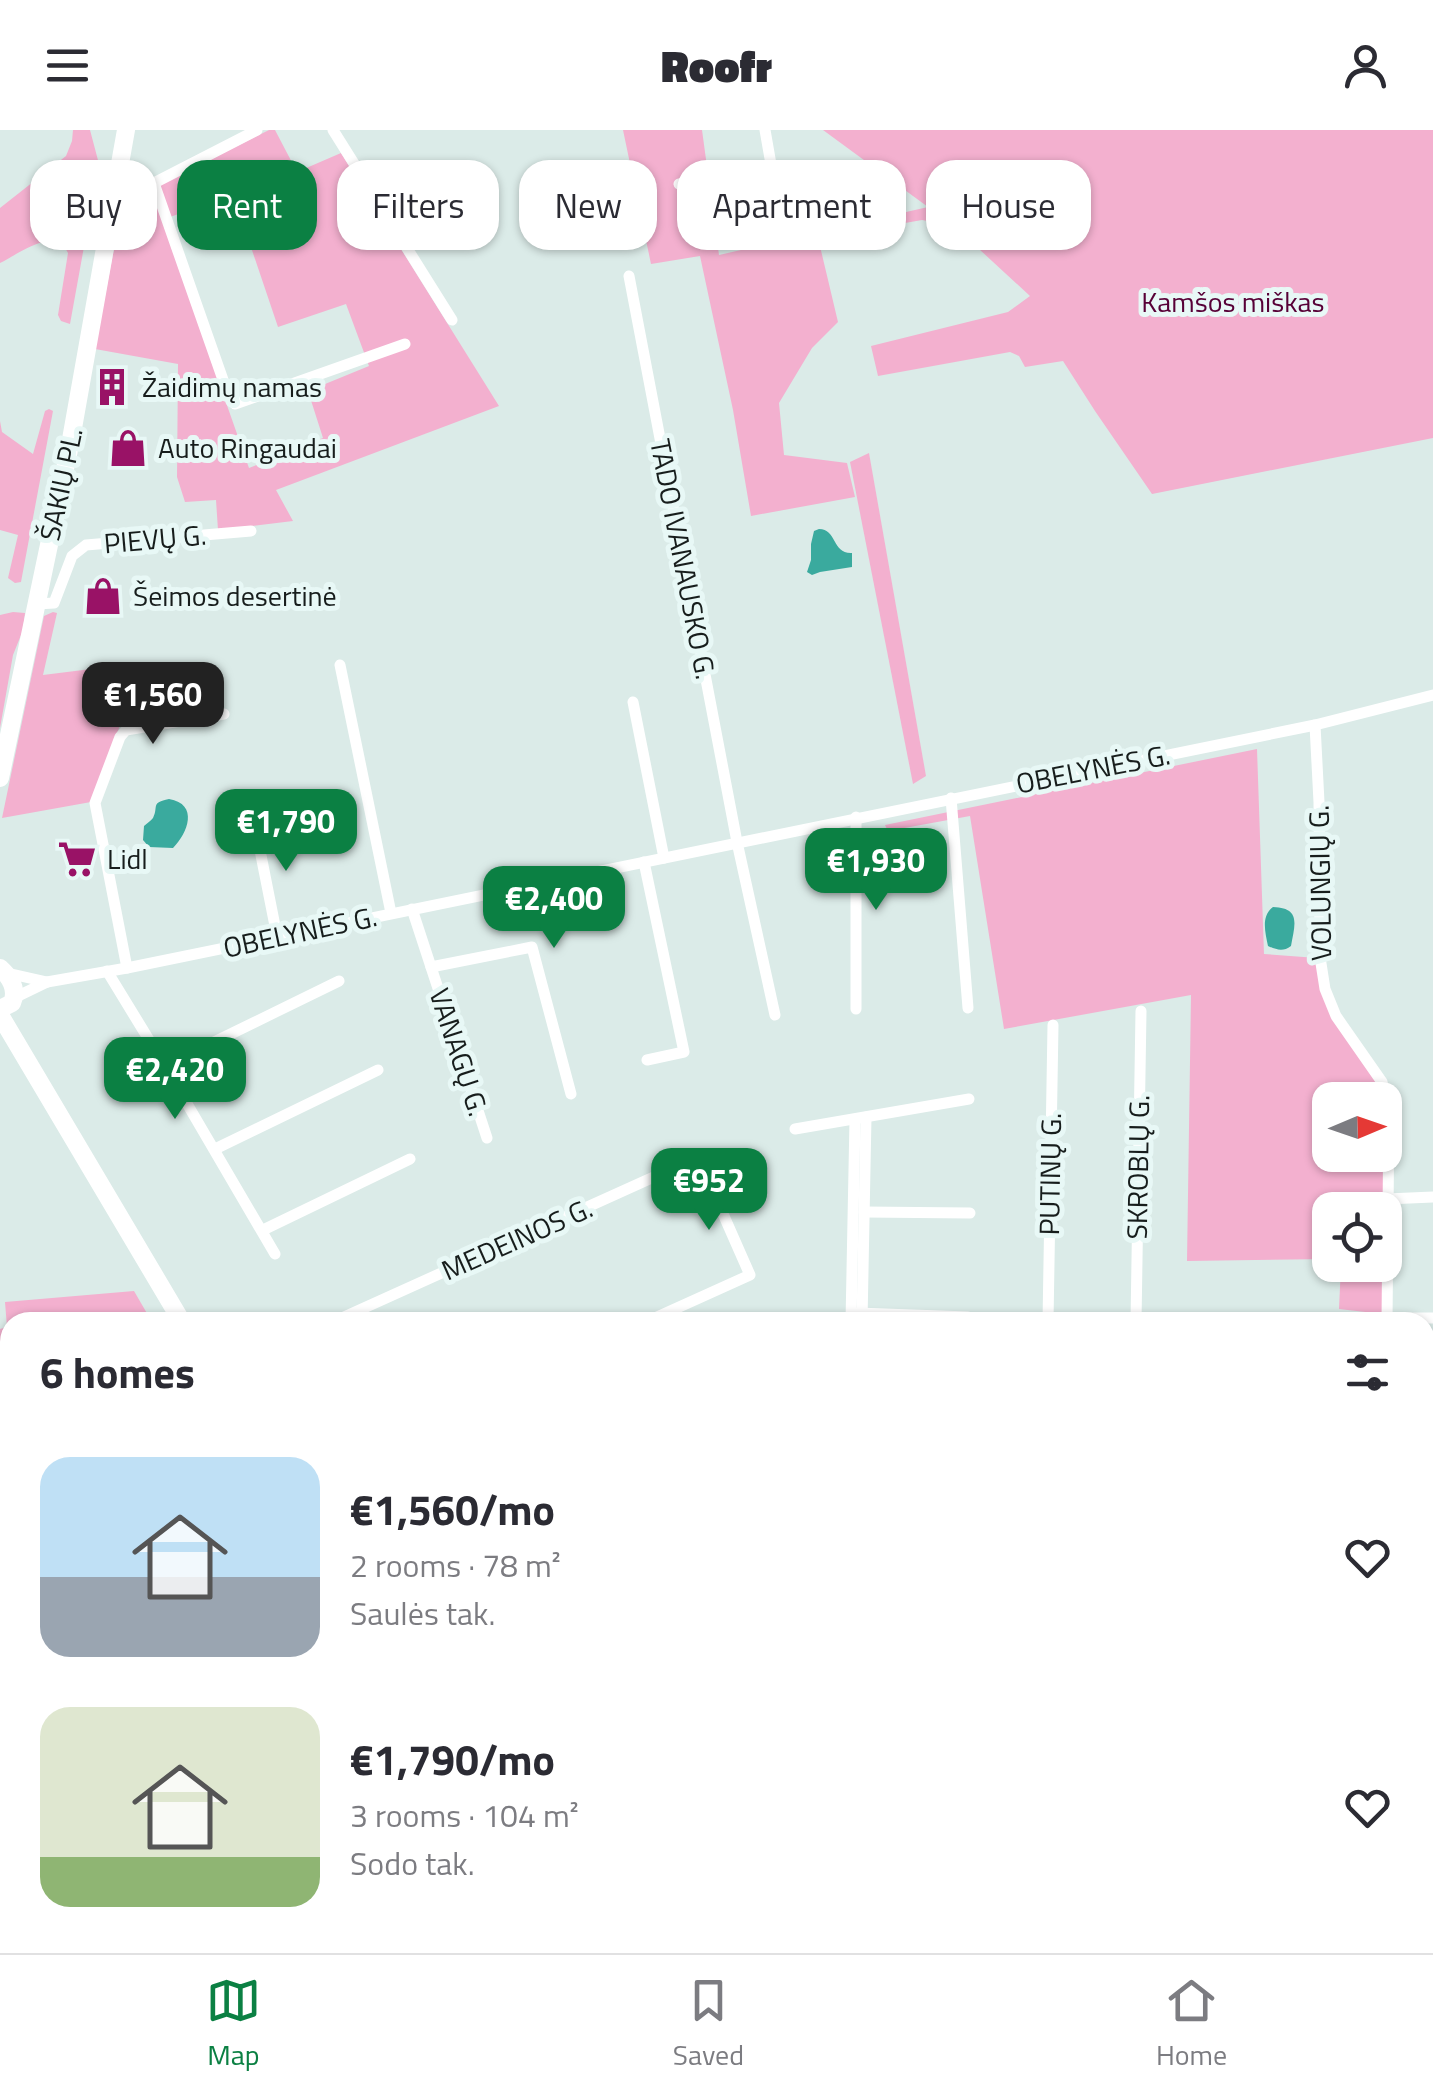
<!DOCTYPE html>
<meta charset="utf-8">
<style>
:root{--surface:#fff;--page:#f7f7f7;--text:#2b2b33;--muted:#7c7c81;--line:#e1e1e2;--accent:#0b8043}
body{margin:0;font-family:"Titillium Web",sans-serif;background:var(--page);color:var(--text);height:100vh;display:flex;flex-direction:column;font-size:38px;white-space:nowrap}
*{box-sizing:border-box;margin:0}
p{font-size:32px;color:var(--muted)}
.icon{flex:none;width:55px;height:55px;fill:none;stroke:currentColor;stroke-width:2;stroke-linecap:round;stroke-linejoin:round}
.map{position:relative;flex:1;overflow:hidden}
.side{position:absolute;left:0px;top:1182px;width:1435px;height:642px;display:flex;flex-direction:column;background:var(--surface);border-radius:30px 30px 0 0;box-shadow:0 2px 8px #0004}
.side>*{flex:none}
.hud{position:absolute;left:30px;top:30px;width:1375px;height:90px;display:flex;gap:20px}
.needle{width:65px;rotate:88deg}
.controls{position:absolute;left:1312px;top:952px;display:grid;gap:20px}
.controls a{display:grid;place-items:center;width:90px;height:90px;border-radius:20px;background:var(--surface);box-shadow:0 2px 8px #0004;font-size:50px}
.price{position:absolute;translate:-50% -85px;padding:0 22px;border-radius:20px;background:var(--accent);color:#fff;font-size:32px;line-height:65px;filter:drop-shadow(0 2px 5px #0008)}
.price::after{content:'';position:absolute;left:50%;top:60px;width:30px;height:22px;margin-left:-15px;background:inherit;clip-path:polygon(0 0,100% 0,50% 100%)}
.price.current{background:#222;color:#fff}
ul{padding:0;list-style:none}
li{display:flex;align-items:center;gap:30px;height:250px;padding:0 40px}
li span{display:grid;place-items:center;flex:none;width:280px;height:200px;border-radius:30px;color:#555}
li>.icon{margin-inline-start:auto}
span .icon{width:120px;height:120px;fill:#fffc;stroke-width:1}
li b{font-size:42px}
h2{display:flex;justify-content:space-between;align-items:center;height:120px;padding:0 40px;font-size:42px}
.chip{padding:0 35px;border-radius:30px;background:var(--surface);box-shadow:0 2px 8px #0004;font-size:35px;line-height:90px}
.chip.current{background:var(--accent);color:#fff}
header{display:flex;justify-content:space-between;align-items:center;height:130px;padding:0 40px;background:var(--surface);font-size:45px;font-weight:800}
.dock{display:flex;justify-content:space-around;align-items:center;height:140px;border-top:2px solid var(--line);background:var(--surface);font-size:28px;color:var(--muted)}
.dock a{display:grid;justify-items:center;gap:5px}
.dock .current{color:var(--accent)}
.map>svg:first-child{display:block}
.green{fill:#f3b0cf;fill-rule:evenodd}
.water{fill:#3aaa9e}
.lines{fill:none;stroke-linecap:round;stroke-linejoin:round}
.street{stroke:#fff;stroke-width:11}
.primary{stroke:#fff;stroke-width:18}
.labels{text-anchor:middle;stroke-width:10;stroke-linejoin:round;paint-order:stroke}
.park-label{font-size:28px;fill:#570137;stroke:#e8f8f6}
.poi-label{font-size:28px;fill:#171d1c;stroke:#e8f8f6;text-anchor:start}
.street-label{font-size:28px;fill:#171d1c;stroke:#e8f8f6}
</style>
<header><svg class="icon" aria-label="menu" viewBox="0 0 24 24"><path d="M4 6h16M4 12h16M4 18h16"/></svg>Roofr<svg class="icon" aria-label="person" viewBox="0 0 24 24"><circle cx="12" cy="8" r="4"/><path d="M4 21q1-7 8-7t8 7"/></svg></header>
<div class="map">
<svg width="1433" height="1823" viewBox="0 0 1433 1823">
<rect width="100%" height="100%" fill="#dbebe8"/>
<g class="green">
<path d="M73,0H90L99,34L70,194L61,191L58,185L68,123C55,95 19,124 0,133V78L66,26L72,11Z"/>
<path d="M269,0H275L297,42L341,23L499,276L276,360L293,391L218,400L216,370L185,372L177,347L178,234L95,219L122,77L130,67L182,44ZM233,64L278,197L346,174L369,236L308,261L323,308L249,338L162,90Z"/>
<polygon points="623,0 702,0 719,125 928,77 823,0 1433,0 1433,308 1152,364 1095,281 1063,231 1025,237 1019,226 1010,222 878,246 871,216 1008,182 1030,166 954,96 922,90 826,107 819,112 838,192 812,218 779,273 784,325 847,333 855,367 751,386 733,280 700,126 651,134"/>
<polygon points="49,279 53,281 21,452 15,453 8,448 18,405 0,400 0,291 2,302 33,324 45,281"/>
<polygon points="869,323 926,646 913,654 850,332"/>
<polygon points="13,482 25,483 23,500 13,525 0,598 0,485"/>
<polygon points="53,482 57,483 43,545 115,536 122,590 91,672 2,688 44,486"/>
<polygon points="1257,619 1264,824 1317,828 1319,847 1378,951 1384,970 1330,970 1330,1025 1385,1025 1384,1080 1330,1080 1330,1129 1187,1131 1191,865 1004,899 970,686 888,701 885,695"/>
<polygon points="1341,1135 1384,1135 1383,1184 1339,1179"/>
<polygon points="134,1161 152,1192 10,1192 10,1483 0,1483 0,1199 7,1197 5,1172"/>
<polygon points="0,1687 10,1690 10,1815 515,1815 519,1823 0,1823"/>
</g>
<g class="water">
<path d="M819,399C837,399 832,424 852,423V437L820,442L812,445L807,442L811,430V414L814,401Z"/>
<path d="M169,669C199,674 188,703 173,718L149,717L143,710L144,696C147,693 151,691 153,688C159,676 150,673 169,669Z"/>
<path d="M1273,777C1301,778 1295,794 1291,816C1283,822 1277,820 1268,816C1265,802 1261,786 1273,777Z"/>
</g>
<g class="lines">
<g class="street">
<polyline points="333,0 452,190"/>
<polyline points="154,53 228,264 235,274 405,214"/>
<polyline points="679,54 772,40 765,0"/>
<polyline points="115,65 154,53 257,0"/>
<polyline points="629,146 737,712 775,885"/>
<polyline points="37,474 54,473 72,426 86,415 251,401"/>
<polyline points="340,535 391,783"/>
<polyline points="633,572 664,728"/>
<polyline points="1315,595 1319,672 1320,827 1325,859 1336,886 1382,952 1389,975 1387,1192"/>
<polyline points="951,668 968,878"/>
<polyline points="856,687 856,879"/>
<polyline points="254,690 277,806"/>
<polyline points="644,732 684,922 647,930"/>
<polyline points="412,779 487,1008"/>
<polyline points="431,837 532,817 571,964"/>
<polyline points="127,838 95,673 120,607 126,600 224,584"/>
<polyline points="107,841 165,936 275,1124"/>
<polyline points="7,843 47,852"/>
<polyline points="14,868 47,852 127,838 1315,595 1433,565"/>
<polyline points="165,936 339,851"/>
<polyline points="795,999 969,969"/>
<polyline points="215,1019 378,940"/>
<polyline points="1387,1069 1433,1067"/>
<polyline points="864,1082 970,1083"/>
<polyline points="263,1100 410,1029"/>
<polyline points="857,1183 968,1187"/>
<polyline points="1387,1188 1433,1188"/>
<polyline points="333,1192 698,1027 750,1145 646,1192"/>
<polyline points="851,1192 855,989"/>
<polyline points="862,1192 866,987"/>
<polyline points="1048,1192 1053,895"/>
<polyline points="1136,1192 1141,881"/>
<polyline points="1425,1250 1433,1250"/>
<polyline points="1425,1463 1433,1463"/>
<polyline points="0,1537 10,1556"/>
<polyline points="1425,1682 1433,1682"/>
<polyline points="1425,1785 1433,1785"/>
<polyline points="1092,1815 1096,1823"/>
<polyline points="1122,1815 1127,1823"/>
<polyline points="579,1823 587,1815"/>
</g>
<g class="primary">
<polyline points="0,648 70,315 126,0"/>
<path d="M0,838C10,847 18,859 12,873L0,879"/>
<polyline points="0,885 182,1192"/>
<polyline points="541,1815 544,1823"/>
</g>
</g>
<defs>
<g id="building-bare" transform="scale(3)"><path d="M-4-6H4V6H1V3H-1V6H-4ZM-2.5-4.3h1.7v1.8h-1.7ZM.8-4.3h1.7v1.8H.8ZM-2.5-1h1.7V.8h-1.7ZM.8-1h1.7V.8H.8Z" fill="#991266" stroke="#e8f8f6" stroke-width="2.5" paint-order="stroke"/></g>
<g id="shop-bare" transform="scale(3)"><path d="M-5-2.5h2.3a2.7 3.5 0 0 1 5.4 0H5L5.5 6h-11ZM-1.5-2.5h3a1.5 2.3 0 0 0-3 0Z" fill="#991266" stroke="#e8f8f6" stroke-width="2.5" paint-order="stroke"/></g>
<g id="supermarket-bare" transform="scale(3)"><path d="M-6-5.5h2.5l.6 2H6L4.5 2H-2.5L-4.4-4H-6ZM-1.5 3.2a1.3 1.3 0 1 0 .1 0ZM3 3.2a1.3 1.3 0 1 0 .1 0Z" fill="#991266" stroke="#e8f8f6" stroke-width="2.5" paint-order="stroke"/></g>
</defs>
<g fill-rule="evenodd">
<use href="#building-bare" x="112" y="257"/>
<use href="#shop-bare" x="128" y="318"/>
<use href="#shop-bare" x="103" y="466"/>
<use href="#supermarket-bare" x="77" y="729"/>
</g>
<g class="labels">
<g class="park-label">
<text x="1233" y="182">Kamšos miškas</text>
</g>
<g class="poi-label">
<text x="142" y="267">Žaidimų namas</text>
<text x="158" y="328">Auto Ringaudai</text>
<text x="133" y="476">Šeimos desertinė</text>
<text x="107" y="739">Lidl</text>
</g>
<g class="street-label">
<text transform="translate(61 354) rotate(-78)" y="10">ŠAKIŲ PL.</text>
<text transform="translate(155 409) rotate(-5)" y="10">PIEVŲ G.</text>
<text transform="translate(683 429) rotate(79)" y="10">TADO IVANAUSKO G.</text>
<text transform="translate(1093 639) rotate(-11)" y="10">OBELYNĖS G.</text>
<text transform="translate(1320 753) rotate(-91)" y="10">VOLUNGIŲ G.</text>
<text transform="translate(300 802) rotate(-12)" y="10">OBELYNĖS G.</text>
<text transform="translate(459 922) rotate(72)" y="10">VANAGŲ G.</text>
<text transform="translate(1138 1037) rotate(-89)" y="10">SKROBLŲ G.</text>
<text transform="translate(1050 1044) rotate(-89)" y="10">PUTINŲ G.</text>
<text transform="translate(517 1109) rotate(-24)" y="10">MEDEINOS G.</text>
</g>
</g>
</svg>
<div class="controls">
<a><svg class="needle" viewBox="-14 -14 28 28"><path d="M0-13l5 13h-10z" fill="#e53935"/><path d="M0 13l5-13h-10z" fill="#7c7c81"/></svg></a>
<a><svg class="icon" aria-label="locate" viewBox="0 0 24 24"><circle cx="12" cy="12" r="6"/><path d="M12 2v4M12 18v4M2 12h4M18 12h4"/></svg></a>
</div>
<b class="price current" style="left:153px;top:617px">€1,560</b>
<b class="price" style="left:286px;top:744px">€1,790</b>
<b class="price" style="left:876px;top:783px">€1,930</b>
<b class="price" style="left:554px;top:821px">€2,400</b>
<b class="price" style="left:175px;top:992px">€2,420</b>
<b class="price" style="left:709px;top:1103px">€952</b>
<div class="hud">
<a class="chip">Buy</a>
<a class="chip current">Rent</a>
<a class="chip">Filters</a>
<a class="chip">New</a>
<a class="chip">Apartment</a>
<a class="chip">House</a>
</div>
<section class="side">
<h2>6 homes<svg class="icon" aria-label="filters" viewBox="0 0 24 24"><path d="M4 7h16M4 17h16"/><circle cx="9" cy="7" r="2"/><circle cx="15" cy="17" r="2"/></svg></h2>
<ul>
<li><span style="background:linear-gradient(#bfe0f5 60%,#9aa5b1 0)"><svg class="icon" aria-label="home" viewBox="0 0 24 24"><path d="M3 11l9-7 9 7M6 9v11h12V9"/></svg></span><div><b>€1,560/mo</b><p>2 rooms · 78 m²</p><p>Saulės tak.</p></div><svg class="icon" aria-label="heart" viewBox="0 0 24 24"><path d="M12 20l-8-8c-3-5 5-10 8-4 3-6 11-1 8 4z"/></svg></li>
<li><span style="background:linear-gradient(#dfe7d0 75%,#8fb573 0)"><svg class="icon" aria-label="home" viewBox="0 0 24 24"><path d="M3 11l9-7 9 7M6 9v11h12V9"/></svg></span><div><b>€1,790/mo</b><p>3 rooms · 104 m²</p><p>Sodo tak.</p></div><svg class="icon" aria-label="heart" viewBox="0 0 24 24"><path d="M12 20l-8-8c-3-5 5-10 8-4 3-6 11-1 8 4z"/></svg></li>
</ul>
</section>
</div>
<nav class="dock">
<a class="current"><svg class="icon" aria-label="map" viewBox="0 0 24 24"><path d="M3 6l6-2 6 2 6-2v14l-6 2-6-2-6 2zM9 4v14M15 6v14"/></svg>Map</a>
<a><svg class="icon" aria-label="saved" viewBox="0 0 24 24"><path d="M7 4h10v16l-5-4-5 4z"/></svg>Saved</a>
<a><svg class="icon" aria-label="home" viewBox="0 0 24 24"><path d="M3 11l9-7 9 7M6 9v11h12V9"/></svg>Home</a>
</nav>
